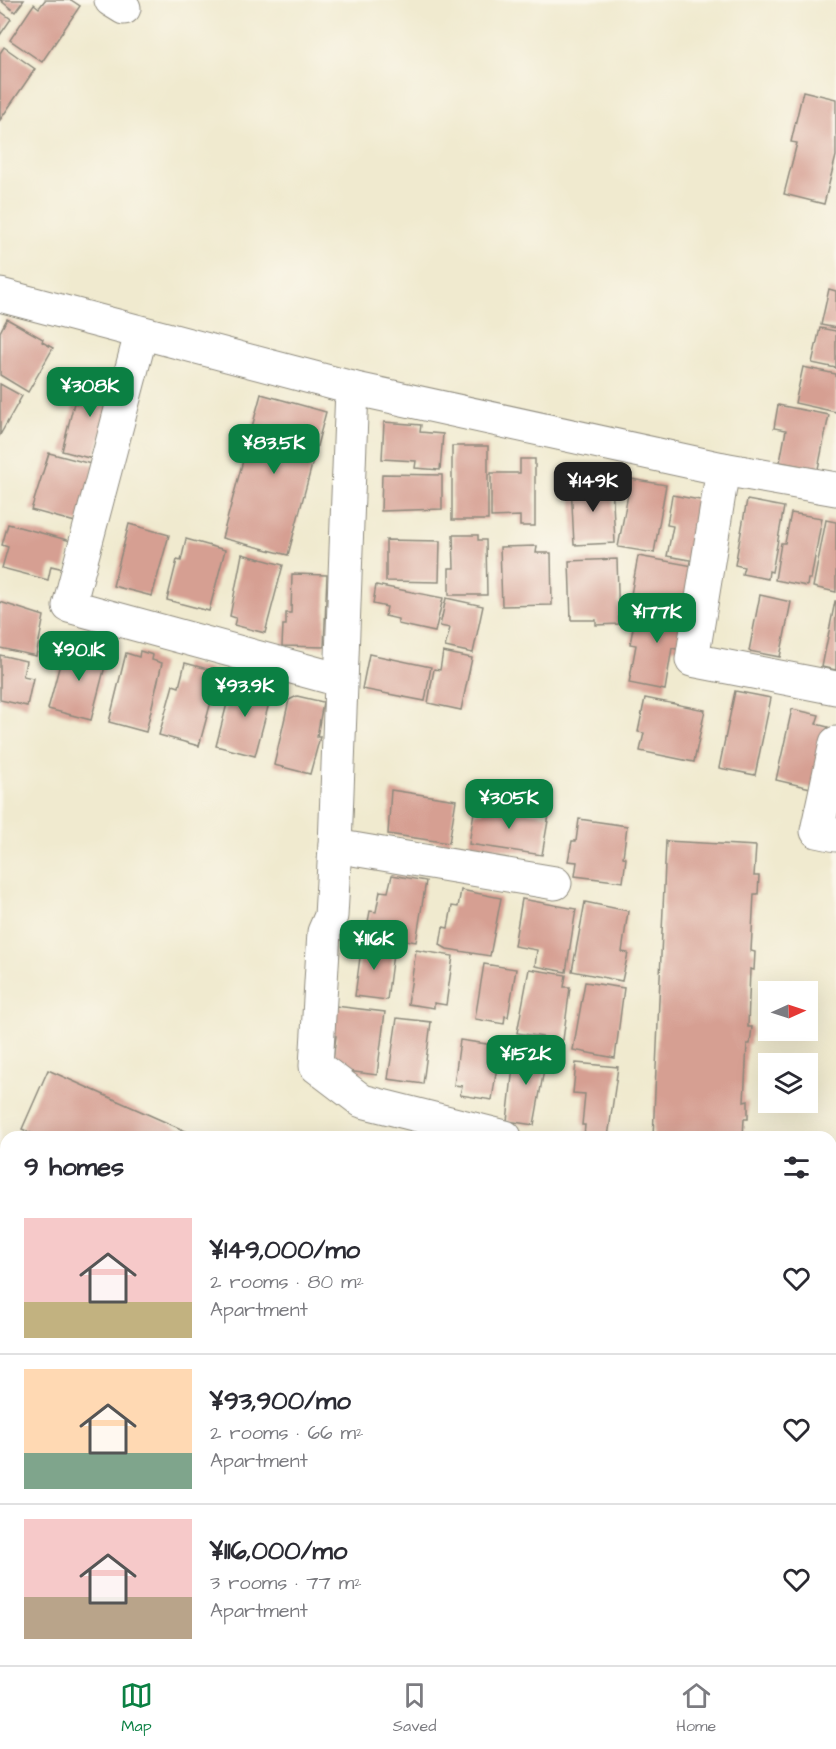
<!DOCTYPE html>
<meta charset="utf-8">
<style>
:root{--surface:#fff;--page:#f7f7f7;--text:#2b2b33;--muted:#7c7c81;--line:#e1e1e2;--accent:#0b8043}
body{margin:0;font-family:"Architects Daughter",sans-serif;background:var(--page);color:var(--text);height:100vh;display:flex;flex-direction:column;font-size:22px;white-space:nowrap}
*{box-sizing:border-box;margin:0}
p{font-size:20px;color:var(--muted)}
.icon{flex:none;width:33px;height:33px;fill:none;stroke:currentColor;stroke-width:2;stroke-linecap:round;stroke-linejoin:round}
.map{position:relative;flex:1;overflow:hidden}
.details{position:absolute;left:0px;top:1131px;width:837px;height:534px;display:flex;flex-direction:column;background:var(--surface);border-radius:18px 18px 0 0;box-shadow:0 6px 24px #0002}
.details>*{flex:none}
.needle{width:39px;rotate:87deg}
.buttons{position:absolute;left:758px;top:981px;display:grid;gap:12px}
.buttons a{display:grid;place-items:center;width:60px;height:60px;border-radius:0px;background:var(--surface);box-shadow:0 6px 24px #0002;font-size:30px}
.price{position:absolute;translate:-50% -51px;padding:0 14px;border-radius:12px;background:var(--accent);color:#fff;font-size:20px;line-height:39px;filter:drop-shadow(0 2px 3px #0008)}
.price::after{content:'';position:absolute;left:50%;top:36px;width:18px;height:14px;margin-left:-9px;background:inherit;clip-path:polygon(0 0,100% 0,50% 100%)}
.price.active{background:#222;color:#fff}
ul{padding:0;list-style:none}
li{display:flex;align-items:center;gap:18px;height:150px;padding:0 24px}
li+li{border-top:2px solid var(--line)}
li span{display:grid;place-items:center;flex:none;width:168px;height:120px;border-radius:0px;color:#555}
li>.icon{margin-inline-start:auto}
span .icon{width:72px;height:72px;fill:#fffc;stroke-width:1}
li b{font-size:26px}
h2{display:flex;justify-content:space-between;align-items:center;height:72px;padding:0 24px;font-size:26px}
.dock{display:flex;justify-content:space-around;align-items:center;height:84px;border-top:2px solid var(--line);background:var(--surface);font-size:16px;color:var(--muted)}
.dock a{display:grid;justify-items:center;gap:3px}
.dock .active{color:var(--accent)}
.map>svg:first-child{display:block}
.building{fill:#d69f92}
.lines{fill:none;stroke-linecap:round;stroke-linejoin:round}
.minor-casing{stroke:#8e8a7d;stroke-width:35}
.minor{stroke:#fff;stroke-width:33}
</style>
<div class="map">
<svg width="836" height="1665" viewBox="0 0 836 1665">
<rect width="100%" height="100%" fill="#fbf7ec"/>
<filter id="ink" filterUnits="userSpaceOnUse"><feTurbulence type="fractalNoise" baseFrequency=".0167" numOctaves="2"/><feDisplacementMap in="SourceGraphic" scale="12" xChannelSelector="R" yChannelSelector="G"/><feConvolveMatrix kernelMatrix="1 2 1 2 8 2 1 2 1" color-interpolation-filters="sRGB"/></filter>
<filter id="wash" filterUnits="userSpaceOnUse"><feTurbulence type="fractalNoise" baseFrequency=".008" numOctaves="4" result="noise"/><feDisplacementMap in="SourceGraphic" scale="24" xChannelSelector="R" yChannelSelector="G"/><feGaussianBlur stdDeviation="1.35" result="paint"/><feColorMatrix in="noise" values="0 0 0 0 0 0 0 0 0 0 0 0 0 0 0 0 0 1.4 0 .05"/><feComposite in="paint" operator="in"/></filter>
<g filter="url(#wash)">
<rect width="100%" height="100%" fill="#f0eacf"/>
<g id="blocks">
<g class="building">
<polygon points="0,0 24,0 15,12"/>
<polygon points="45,0 71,0 80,6 42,62 10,40 34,4 39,8"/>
<polygon points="0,11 11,19 0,35"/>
<polygon points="4,47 35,69 0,120 0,53"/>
<polygon points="803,91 836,99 836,156 824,204 784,194 797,143 791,142"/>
<polygon points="829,289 836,291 836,328 821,325"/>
<polygon points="7,319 43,339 42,342 53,348 28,392 0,375 0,332"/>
<polygon points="820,328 836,331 836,368 812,363"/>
<polygon points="803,367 836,374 836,412 795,403"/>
<polygon points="85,378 119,386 93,459 62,451 74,403 79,404"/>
<polygon points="0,384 22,396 0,435"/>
<polygon points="261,394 326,412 288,555 222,538"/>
<polygon points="778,405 829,415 818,469 780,462 786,430 774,428"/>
<polygon points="384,422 421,425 420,432 443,434 440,470 415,468 416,461 382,459"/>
<rect x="452" y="446" width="36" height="74"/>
<polygon points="49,453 95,465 79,523 31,510"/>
<polygon points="520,459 535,459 535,526 520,526 520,516 491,517 491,473 520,473"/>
<polygon points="382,474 442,475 442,509 381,511"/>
<polygon points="631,479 666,485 654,553 618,547"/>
<polygon points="612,481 615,543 574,545 571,483"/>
<polygon points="672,495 706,501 701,562 667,556 673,526 667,525"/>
<polygon points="747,500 784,507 772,572 769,571 768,579 742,574 744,567 735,565"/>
<polygon points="791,513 822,518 811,579 808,579 807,586 775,580 781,543 785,543"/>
<polygon points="826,520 836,522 836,592 813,587"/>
<polygon points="8,524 71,541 64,569 51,566 48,580 2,568 8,547 2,545"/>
<polygon points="129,524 169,535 152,596 113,586"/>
<polygon points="453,535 478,535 478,540 486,540 487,595 449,595 449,568 454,568"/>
<polygon points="186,539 225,550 209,611 167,600 177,560 181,561"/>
<polygon points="386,540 440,541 439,582 386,581"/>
<polygon points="537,546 536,553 551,553 552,605 502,606 500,547"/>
<polygon points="242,554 283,565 265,633 234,625 236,618 230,616"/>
<polygon points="638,556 699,567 693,602 679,600 678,609 630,600"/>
<polygon points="617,559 619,624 596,625 596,620 571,620 569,561"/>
<polygon points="292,574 327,575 324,647 282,646 283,625 286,625 286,613 291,613"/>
<polygon points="376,585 443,598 435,632 398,624 398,619 385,616 387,607 373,604"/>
<polygon points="760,595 791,602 780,657 749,651"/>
<polygon points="446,598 483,606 473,653 445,647 450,628 440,626"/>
<polygon points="835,601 836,601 836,670 822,667"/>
<polygon points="0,602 44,616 36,656 0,648"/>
<polygon points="643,606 692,615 685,651 672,648 665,690 629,683 636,645 630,644 637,607 643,608"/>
<polygon points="74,643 109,651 91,720 48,709 60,664 68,666"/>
<polygon points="140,651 153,655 152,660 162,663 146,732 109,722 126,653 139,657"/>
<polygon points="443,652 472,658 461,710 428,703 434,669 440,670"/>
<polygon points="369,654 431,667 425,701 362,689"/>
<polygon points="0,655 26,661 23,676 33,678 27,706 0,700"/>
<polygon points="185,663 219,672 199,746 159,735 173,685 179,687"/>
<polygon points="240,680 273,688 255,756 216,746 229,696 235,698"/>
<polygon points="735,691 771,698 755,775 719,768"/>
<polygon points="297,696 323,702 317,737 320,737 310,774 274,765 289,700"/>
<polygon points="645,698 705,710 694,762 640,751 644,733 638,732"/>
<polygon points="792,709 819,715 816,724 828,727 815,789 776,780"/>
<polygon points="391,790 456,800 449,843 388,834"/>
<polygon points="484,804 549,815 542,855 469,844 474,812 483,812"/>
<polygon points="579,819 627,826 623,857 626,858 623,882 575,876 577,862 568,861 572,841 576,841"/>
<polygon points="666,841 756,846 754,876 759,876 758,894 754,894 751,951 755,952 754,970 750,969 748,1027 752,1027 750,1044 747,1044 744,1102 748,1101 748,1119 744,1119 743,1137 653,1137"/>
<polygon points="392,875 426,881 416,942 366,933 370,911 376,912 380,891 388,892"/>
<polygon points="461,890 501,898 490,956 447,949 440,945 443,927 448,928 452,906 458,907"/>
<polygon points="522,899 576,909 566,972 535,966 537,950 514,946"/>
<polygon points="585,902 628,911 622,952 628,953 622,981 572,971"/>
<polygon points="362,942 394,946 387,1000 355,996"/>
<polygon points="416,950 453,956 446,1005 434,1003 434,1008 408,1004"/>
<polygon points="484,964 516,969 508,1017 505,1016 504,1024 475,1019"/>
<polygon points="529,969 566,975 564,987 570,987 563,1040 517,1033"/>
<polygon points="585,982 624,988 615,1058 573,1050"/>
<polygon points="335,1006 385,1012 377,1075 332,1069 336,1036 332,1036"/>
<polygon points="397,1018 431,1022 423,1084 388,1079"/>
<polygon points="460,1040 500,1046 492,1100 460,1095 462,1086 454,1085"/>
<polygon points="515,1049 547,1053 534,1125 507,1121"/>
<polygon points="576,1063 618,1067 608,1137 584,1137 585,1125 582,1125 585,1094 573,1093"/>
<polygon points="48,1070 199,1137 40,1137 22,1129"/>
<polygon points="836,1154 836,1213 831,1211 831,1165"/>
<polygon points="831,1219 836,1222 836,1288 831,1285"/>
<polygon points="6,1374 6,1648 0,1662 0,1387"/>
<polygon points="334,1659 524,1659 520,1665 329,1665"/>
</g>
</g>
</g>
<g filter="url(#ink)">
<use href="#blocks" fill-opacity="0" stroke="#8e8a7d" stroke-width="1.5"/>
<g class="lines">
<g class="minor-casing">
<g id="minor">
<polyline points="111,0 124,8"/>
<polyline points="0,295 352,388 723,469 836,489"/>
<polyline points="141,334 69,606 340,680"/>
<polyline points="352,388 335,846 331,916 324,932 316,1066 362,1101 505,1137"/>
<polyline points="723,469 692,660 836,688"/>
<polyline points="836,743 817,831 836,835"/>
<polyline points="335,846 555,883"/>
<polyline points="831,1306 836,1311"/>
<polyline points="269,1665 274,1659"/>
</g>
</g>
<use href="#minor" class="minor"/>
</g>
</g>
</svg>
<div class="buttons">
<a><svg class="needle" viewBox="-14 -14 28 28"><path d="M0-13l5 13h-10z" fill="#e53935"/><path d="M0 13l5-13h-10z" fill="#7c7c81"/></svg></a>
<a><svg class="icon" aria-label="layers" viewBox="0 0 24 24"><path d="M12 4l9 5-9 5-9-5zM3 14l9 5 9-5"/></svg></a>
</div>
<b class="price" style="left:90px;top:418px">¥308K</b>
<b class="price" style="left:274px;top:475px">¥83.5K</b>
<b class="price active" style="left:593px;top:513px">¥149K</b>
<b class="price" style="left:657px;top:644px">¥177K</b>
<b class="price" style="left:79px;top:682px">¥90.1K</b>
<b class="price" style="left:245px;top:718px">¥93.9K</b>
<b class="price" style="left:509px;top:830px">¥305K</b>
<b class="price" style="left:374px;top:971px">¥116K</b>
<b class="price" style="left:526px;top:1086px">¥152K</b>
<section class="details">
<h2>9 homes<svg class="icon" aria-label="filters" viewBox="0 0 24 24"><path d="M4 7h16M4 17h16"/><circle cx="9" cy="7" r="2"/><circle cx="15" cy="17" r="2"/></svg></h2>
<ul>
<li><span style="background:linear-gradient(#f6c9c9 70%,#c2b280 0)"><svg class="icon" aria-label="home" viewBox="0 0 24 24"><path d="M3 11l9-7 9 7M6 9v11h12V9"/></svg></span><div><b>¥149,000/mo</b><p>2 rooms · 80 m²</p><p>Apartment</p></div><svg class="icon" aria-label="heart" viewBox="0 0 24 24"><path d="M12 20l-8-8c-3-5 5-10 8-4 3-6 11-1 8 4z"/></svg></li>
<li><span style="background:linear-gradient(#ffd9b3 70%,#7fa58c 0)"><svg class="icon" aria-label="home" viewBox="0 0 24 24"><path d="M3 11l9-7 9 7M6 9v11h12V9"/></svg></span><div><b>¥93,900/mo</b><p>2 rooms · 66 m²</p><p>Apartment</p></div><svg class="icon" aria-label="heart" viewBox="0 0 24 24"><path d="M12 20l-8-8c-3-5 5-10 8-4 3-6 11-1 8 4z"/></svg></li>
<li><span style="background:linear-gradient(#f6c9c9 65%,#b9a48a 0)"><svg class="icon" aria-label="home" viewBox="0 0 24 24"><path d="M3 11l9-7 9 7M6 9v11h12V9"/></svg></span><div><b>¥116,000/mo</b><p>3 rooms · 77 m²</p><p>Apartment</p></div><svg class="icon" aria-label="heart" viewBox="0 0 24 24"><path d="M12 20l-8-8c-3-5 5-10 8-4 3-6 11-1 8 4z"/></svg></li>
</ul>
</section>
</div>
<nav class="dock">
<a class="active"><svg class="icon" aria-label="map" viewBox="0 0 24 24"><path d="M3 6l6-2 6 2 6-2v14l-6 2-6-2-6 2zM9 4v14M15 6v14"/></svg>Map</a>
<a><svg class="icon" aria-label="saved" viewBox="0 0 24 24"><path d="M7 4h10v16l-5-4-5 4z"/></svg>Saved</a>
<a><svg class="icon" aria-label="home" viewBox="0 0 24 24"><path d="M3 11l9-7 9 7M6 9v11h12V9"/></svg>Home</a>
</nav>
